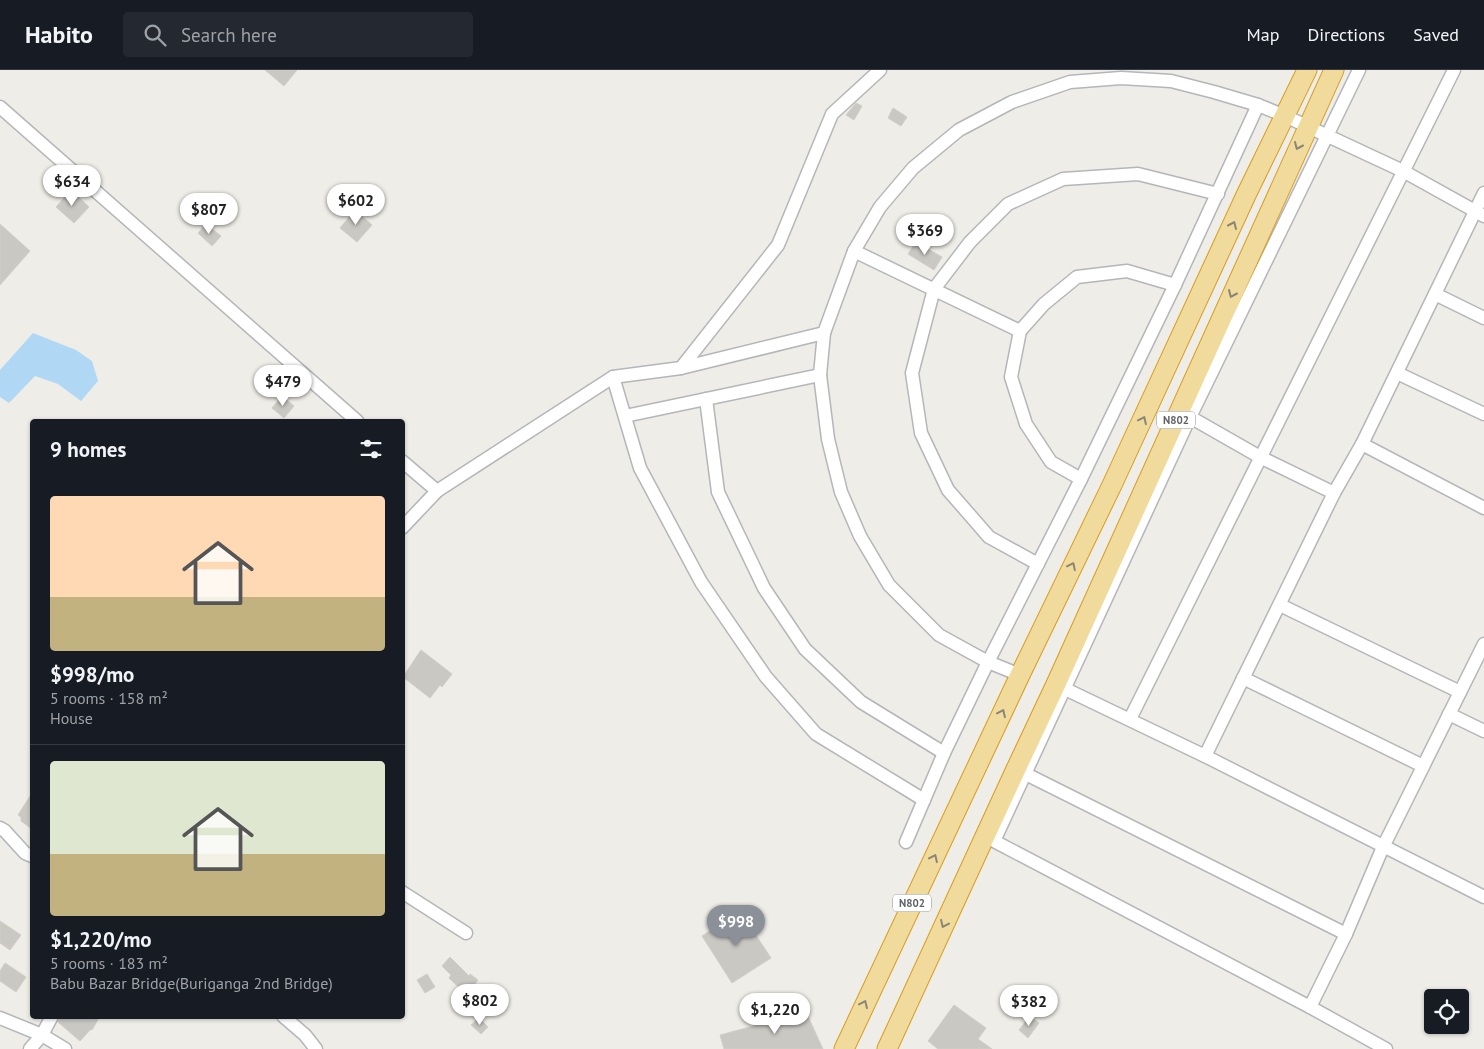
<!DOCTYPE html>
<meta charset="utf-8">
<style>
:root{--surface:#171b24;--page:#242831;--text:#f1f3f6;--muted:#9ea1a6;--line:#363941;--accent:#8c9099}
body{margin:0;font-family:"PT Sans",sans-serif;background:var(--page);color:var(--text);height:100vh;display:flex;flex-direction:column;font-size:19px;white-space:nowrap}
*{box-sizing:border-box;margin:0}
p{font-size:16px;color:var(--muted)}
.icon{flex:none;width:28px;height:28px;fill:none;stroke:currentColor;stroke-width:2;stroke-linecap:round;stroke-linejoin:round}
.map{position:relative;flex:1;overflow:hidden}
.details{position:absolute;left:30px;top:349px;width:375px;height:600px;display:flex;flex-direction:column;background:var(--surface);border-radius:5px;box-shadow:0 1px 4px #0004}
.details>*{flex:none}
.buttons{position:absolute;left:1424px;top:919px;display:grid;gap:10px}
.buttons a{display:grid;place-items:center;width:45px;height:45px;border-radius:5px;background:var(--surface);box-shadow:0 1px 4px #0004;font-size:25px}
.price{position:absolute;translate:-50% -42px;padding:0 11px;border-radius:18px;background:#fff;color:#222;font-size:16px;line-height:32px;filter:drop-shadow(0 1px 2px #0008)}
.price::after{content:'';position:absolute;left:50%;top:30px;width:15px;height:11px;margin-left:-8px;background:inherit;clip-path:polygon(0 0,100% 0,50% 100%)}
.price.selected{background:var(--accent);color:#fff}
ul{padding:0;list-style:none}
li{display:grid;align-content:center;gap:10px;height:265px;padding:0 20px}
li+li{border-top:1px solid var(--line)}
li span{display:grid;place-items:center;height:155px;border-radius:5px;color:#555}
li>.icon{margin-inline-start:auto}
span .icon{width:90px;height:90px;fill:#fffc;stroke-width:1}
li b{font-size:21px}
h2{display:flex;justify-content:space-between;align-items:center;height:60px;padding:0 20px;font-size:21px}
header{display:flex;align-items:center;gap:30px;box-sizing:border-box;height:70px;padding:0 25px;background:var(--surface);border-bottom:1px solid var(--line)}
header strong{font-size:24px}
nav{display:flex;gap:28px;margin-inline-start:auto;font-size:18px}
.search{width:350px;height:45px;background:var(--page);display:flex;align-items:center;gap:12px;box-sizing:border-box;padding:0 18px;border-radius:5px;color:var(--muted);font-size:19px}
.map>svg:first-child{display:block}
.water{fill:#b0d8f5}
.building{fill:#cac8c3;stroke:#d2cec6}
.lines{fill:none;stroke-linecap:round;stroke-linejoin:round}
.minor-casing{stroke:#b4b6ba;stroke-width:15}
.highway-casing{stroke:#d99c1c;stroke-width:21}
.minor{stroke:#fff;stroke-width:12}
.highway{stroke:#f0da9c;stroke-width:19}
.oneway{stroke:#8a8576}
.labels{text-anchor:middle;stroke-width:5;stroke-linejoin:round;paint-order:stroke}
.shield{fill:#fff;stroke:#8e9093;stroke-width:1}
.shield-label{font-size:11px;font-weight:bold;fill:#5e6165}
</style>
<header>
<strong>Habito</strong>
<div class="search"><svg class="icon" aria-label="search" viewBox="0 0 24 24"><circle cx="10" cy="10" r="6"/><path d="M15 15l6 6"/></svg>Search here</div>
<nav><a>Map</a><a>Directions</a><a>Saved</a></nav>
</header>
<div class="map">
<svg width="1484" height="979" viewBox="0 0 1484 979">
<rect width="100%" height="100%" fill="#eeede7"/>
<polygon class="water" points="33,263 76,280 92,291 98,311 81,331 58,314 35,306 9,333 0,327 0,300"/>
<g class="building">
<polygon points="265,0 297,0 284,16"/>
<polygon points="856,33 862,36 854,50 846,45"/>
<polygon points="893,38 907,47 901,56 888,48"/>
<polygon points="71,120 89,137 74,153 56,137"/>
<polygon points="355,140 372,155 357,172 340,158"/>
<polygon points="0,154 30,181 0,215"/>
<polygon points="206,154 221,166 212,176 198,163"/>
<polygon points="916,172 942,187 934,200 908,184"/>
<polygon points="282,326 294,336 284,348 272,338"/>
<polygon points="421,580 452,604 442,617 440,615 430,628 403,607"/>
<polygon points="32,723 32,759 21,751 21,747 18,745"/>
<polygon points="740,841 771,888 732,913 702,866"/>
<polygon points="0,851 21,865 10,880 0,873"/>
<polygon points="450,887 469,906 470,904 478,910 467,925 449,908 451,905 442,896"/>
<polygon points="5,893 26,907 16,922 0,911 0,901"/>
<polygon points="427,904 435,917 425,923 417,910"/>
<polygon points="954,935 986,958 978,969 992,979 938,979 928,971"/>
<polygon points="806,942 823,979 724,979 720,965"/>
<polygon points="60,946 100,946 92,960 91,959 80,971 58,952"/>
<polygon points="1030,946 1039,953 1028,968 1019,960"/>
<polygon points="479,948 488,957 481,964 471,955"/>
</g>
<g class="lines">
<g class="minor-casing">
<g id="minor">
<polyline points="1359,0 1190,347 994,771 1310,937 1386,979"/>
<polyline points="0,37 357,351"/>
<polyline points="854,181 1020,261"/>
<polyline points="1435,224 1484,248"/>
<polyline points="681,298 824,263"/>
<polyline points="1397,303 1484,344"/>
<polyline points="820,305 706,329 718,422 764,518 805,579 861,632 944,683"/>
<polyline points="613,307 640,398 701,512 766,607 816,664 924,730"/>
<polyline points="625,346 706,329"/>
<polyline points="1190,347 1260,387 1334,423"/>
<polyline points="1362,374 1484,438"/>
<polyline points="402,391 437,421"/>
<polyline points="1081,409 1051,392 1026,354 1011,307 1020,261 1044,234 1077,207 1127,201 1175,215"/>
<polyline points="402,458 437,421 613,307 681,298 778,175 832,44 880,0"/>
<polyline points="1038,494 989,467 948,420 921,363 912,303 934,219 970,172 1008,134 1063,109 1138,104 1218,124"/>
<polyline points="1280,535 1460,622"/>
<polyline points="1020,605 988,592 939,565 889,515 860,466 841,422 828,369 820,305 824,263 854,181 880,137 913,98 959,60 1012,32 1070,12 1121,8 1171,11 1214,22 1258,35 1285,46 1403,101 1484,146"/>
<polyline points="1243,608 1423,696"/>
<polyline points="1059,616 1205,686 1484,827"/>
<polyline points="1449,644 1484,661"/>
<polyline points="1130,649 1454,0"/>
<polyline points="1205,686 1334,423 1362,374 1484,123"/>
<polyline points="1018,700 1346,864"/>
<polyline points="0,758 5,761 25,783 32,786"/>
<polyline points="906,772 944,683 988,592 1081,409 1175,215 1258,35"/>
<polyline points="402,822 466,863"/>
<polyline points="1310,937 1346,864 1383,777 1484,574"/>
<polyline points="52,946 42,965 65,979"/>
<polyline points="283,946 305,965 316,979"/>
<polyline points="0,948 42,965 30,979"/>
</g>
</g>
<g class="highway-casing">
<g id="highway">
<polyline points="844,979 1020,605 1112,415 1247,123 1307,0"/>
<polyline points="887,979 1016,699 1056,614 1334,0"/>
</g>
</g>
<use href="#minor" class="minor"/>
<use href="#highway" class="highway"/>
</g>
<defs><path id="oneway-chevron" d="M-2-3.5L2.5 0L-2 3.5" fill="none" stroke-width="1.6" stroke-linecap="round" stroke-linejoin="round" transform="scale(1.25)"/></defs>
<g class="oneway">
<use href="#oneway-chevron" transform="translate(1298 76) rotate(114)"/>
<use href="#oneway-chevron" transform="translate(1233 155) rotate(-66)"/>
<use href="#oneway-chevron" transform="translate(1232 224) rotate(114)"/>
<use href="#oneway-chevron" transform="translate(1143 350) rotate(-65)"/>
<use href="#oneway-chevron" transform="translate(1072 496) rotate(-64)"/>
<use href="#oneway-chevron" transform="translate(1002 643) rotate(-65)"/>
<use href="#oneway-chevron" transform="translate(934 788) rotate(-65)"/>
<use href="#oneway-chevron" transform="translate(944 854) rotate(115)"/>
<use href="#oneway-chevron" transform="translate(864 934) rotate(-65)"/>
</g>
<g class="labels">
<g class="shield">
<rect x="1157" y="341.5" width="38" height="17" rx="4"/>
<rect x="893" y="824.5" width="38" height="17" rx="4"/>
</g>
<g class="shield-label">
<text x="1176" y="354">N802</text>
<text x="912" y="837">N802</text>
</g>
</g>
</svg>
<div class="buttons">
<a><svg class="icon" aria-label="locate" viewBox="0 0 24 24"><circle cx="12" cy="12" r="6"/><path d="M12 2v4M12 18v4M2 12h4M18 12h4"/></svg></a>
</div>
<b class="price" style="left:72px;top:137px">$634</b>
<b class="price" style="left:356px;top:156px">$602</b>
<b class="price" style="left:209px;top:165px">$807</b>
<b class="price" style="left:925px;top:186px">$369</b>
<b class="price" style="left:283px;top:337px">$479</b>
<b class="price selected" style="left:736px;top:877px">$998</b>
<b class="price" style="left:480px;top:956px">$802</b>
<b class="price" style="left:1029px;top:957px">$382</b>
<b class="price" style="left:775px;top:965px">$1,220</b>
<section class="details">
<h2>9 homes<svg class="icon" aria-label="filters" viewBox="0 0 24 24"><path d="M4 7h16M4 17h16"/><circle cx="9" cy="7" r="2"/><circle cx="15" cy="17" r="2"/></svg></h2>
<ul>
<li><span style="background:linear-gradient(#ffd9b3 65%,#c2b280 0)"><svg class="icon" aria-label="home" viewBox="0 0 24 24"><path d="M3 11l9-7 9 7M6 9v11h12V9"/></svg></span><div><b>$998/mo</b><p>5 rooms · 158 m²</p><p>House</p></div></li>
<li><span style="background:linear-gradient(#dfe7d0 60%,#c2b280 0)"><svg class="icon" aria-label="home" viewBox="0 0 24 24"><path d="M3 11l9-7 9 7M6 9v11h12V9"/></svg></span><div><b>$1,220/mo</b><p>5 rooms · 183 m²</p><p>Babu Bazar Bridge(Buriganga 2nd Bridge)</p></div></li>
</ul>
</section>
</div>
